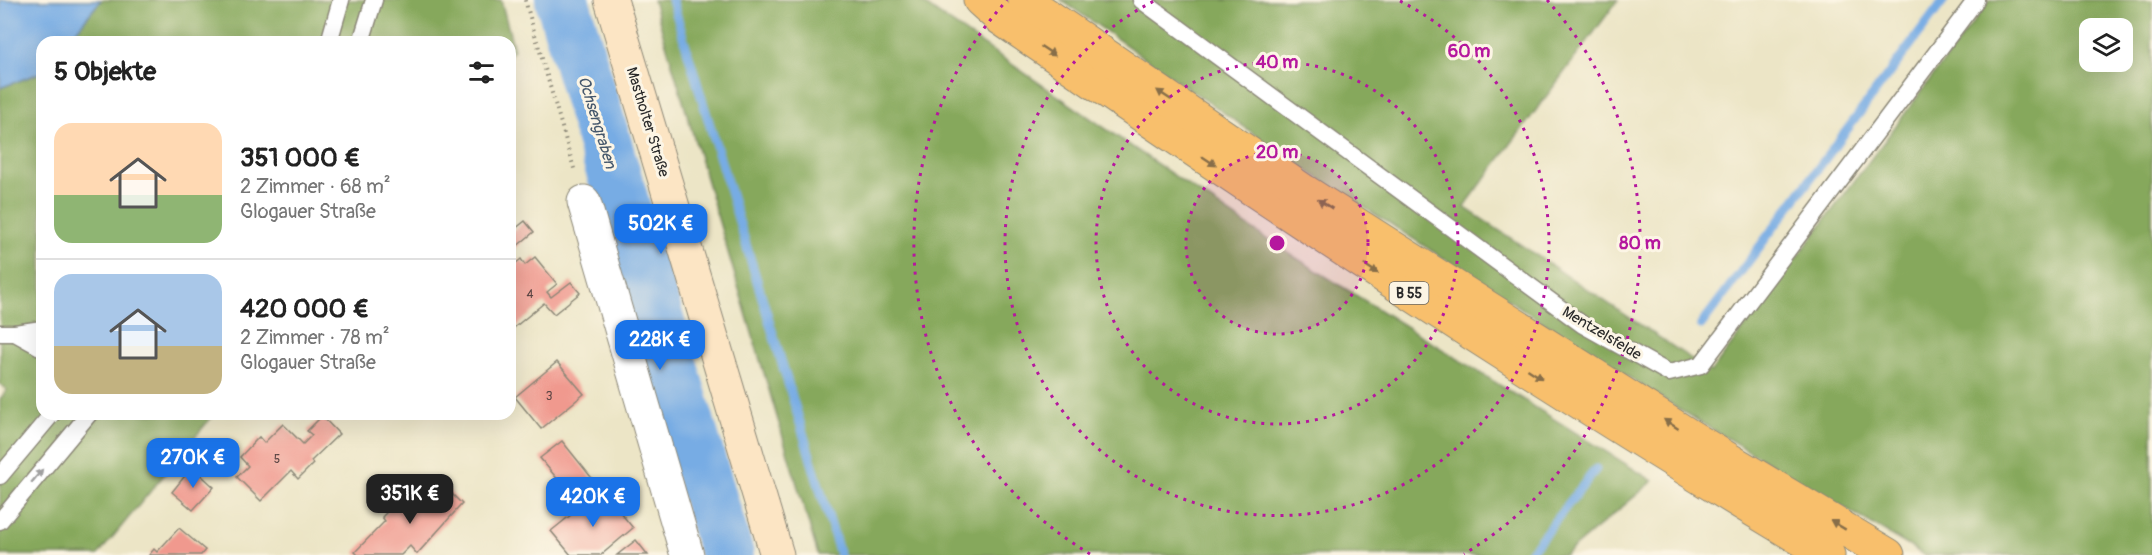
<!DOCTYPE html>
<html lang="de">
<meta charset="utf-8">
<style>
:root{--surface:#fff;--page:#f6f6f6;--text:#222;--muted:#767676;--line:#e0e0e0;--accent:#1a73e8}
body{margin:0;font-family:Pangolin,sans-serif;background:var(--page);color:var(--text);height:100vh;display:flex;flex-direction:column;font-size:22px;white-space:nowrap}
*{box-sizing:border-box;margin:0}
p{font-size:20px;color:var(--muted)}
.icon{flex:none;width:33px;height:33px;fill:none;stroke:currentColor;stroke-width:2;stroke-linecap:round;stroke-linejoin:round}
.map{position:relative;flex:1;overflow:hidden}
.panel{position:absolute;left:36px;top:36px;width:480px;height:384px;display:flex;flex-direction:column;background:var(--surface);border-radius:18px;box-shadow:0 6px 24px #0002}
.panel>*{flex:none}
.buttons{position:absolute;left:2079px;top:18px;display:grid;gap:12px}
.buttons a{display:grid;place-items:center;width:54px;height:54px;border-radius:12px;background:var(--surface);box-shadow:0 6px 24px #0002;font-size:30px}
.price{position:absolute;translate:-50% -51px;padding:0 14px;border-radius:12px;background:var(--accent);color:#fff;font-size:20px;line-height:39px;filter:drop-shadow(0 2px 3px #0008)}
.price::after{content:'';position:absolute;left:50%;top:36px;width:18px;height:14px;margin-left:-9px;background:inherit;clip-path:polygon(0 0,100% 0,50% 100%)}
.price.current{background:#222;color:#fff}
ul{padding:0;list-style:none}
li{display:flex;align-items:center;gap:18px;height:150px;padding:0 18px}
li+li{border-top:2px solid var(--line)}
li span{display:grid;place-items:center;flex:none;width:168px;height:120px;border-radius:18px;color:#555}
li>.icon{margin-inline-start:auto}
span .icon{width:72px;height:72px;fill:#fffc;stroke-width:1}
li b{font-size:26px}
h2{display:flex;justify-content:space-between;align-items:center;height:72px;padding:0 18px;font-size:26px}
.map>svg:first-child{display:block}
.forest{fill:#86a85c;stroke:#586a44;stroke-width:1.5;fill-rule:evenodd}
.water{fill:#77ace4;stroke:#516c88;stroke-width:1.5}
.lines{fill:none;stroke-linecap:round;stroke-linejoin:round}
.stream{stroke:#77ace4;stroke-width:9}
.river{stroke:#77ace4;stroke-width:54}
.building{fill:#f0998e}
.lane-casing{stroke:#8c8878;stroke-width:19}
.street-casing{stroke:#8c8878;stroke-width:35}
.secondary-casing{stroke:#8c8878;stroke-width:35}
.primary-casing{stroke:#8c8878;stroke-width:35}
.path{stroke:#8c8878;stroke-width:4;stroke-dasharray:1.5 4.5;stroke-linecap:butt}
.lane{stroke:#fff;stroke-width:16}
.street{stroke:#fff;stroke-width:33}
.secondary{stroke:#fce5c4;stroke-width:33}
.primary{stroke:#f8bf6c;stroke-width:33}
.oneway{fill:#876e48}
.oneway2{fill:#a0a0a0}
.ring{fill:none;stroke:#b5179e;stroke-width:3;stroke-dasharray:3 6}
.labels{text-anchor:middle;stroke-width:6;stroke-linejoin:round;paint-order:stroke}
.number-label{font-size:12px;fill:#5c4644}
.shield{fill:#fcf5e5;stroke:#6a6863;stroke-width:1.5}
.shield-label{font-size:14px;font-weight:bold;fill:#2b2b2b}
.street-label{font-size:15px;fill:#2b2b2b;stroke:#fcf5e5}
.water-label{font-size:16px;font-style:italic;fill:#46586c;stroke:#fcf5e5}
.centre{fill:#b5179e;stroke:#fcf5e5;stroke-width:3}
.ring-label{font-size:18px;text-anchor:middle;font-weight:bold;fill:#b5179e;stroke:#fcf5e5;stroke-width:6;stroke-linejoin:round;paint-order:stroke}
</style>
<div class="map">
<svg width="2152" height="555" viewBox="0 0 2152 555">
<rect width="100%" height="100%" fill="#fcf5e5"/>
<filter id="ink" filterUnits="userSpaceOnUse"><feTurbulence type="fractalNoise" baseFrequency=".0167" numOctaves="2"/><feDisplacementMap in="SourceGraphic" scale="12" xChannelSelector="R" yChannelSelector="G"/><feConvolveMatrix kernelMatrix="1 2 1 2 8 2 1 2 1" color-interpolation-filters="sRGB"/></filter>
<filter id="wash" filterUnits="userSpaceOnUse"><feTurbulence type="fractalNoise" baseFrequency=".008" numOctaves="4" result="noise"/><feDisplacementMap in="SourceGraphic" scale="24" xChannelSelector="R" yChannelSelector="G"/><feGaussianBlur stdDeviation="1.35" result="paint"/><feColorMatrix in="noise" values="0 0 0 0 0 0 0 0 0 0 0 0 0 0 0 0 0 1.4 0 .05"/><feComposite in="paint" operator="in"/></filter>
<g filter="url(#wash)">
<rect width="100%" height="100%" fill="#ece5c6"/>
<g class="forest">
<polygon points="101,0 501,0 514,50 510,55 510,42 67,42"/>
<polygon points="653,0 918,0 1274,244 1653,481 1565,555 818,555"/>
<path d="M1061,0H1618L1464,207L1711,372L1990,0H2152V555H1924L1683,412L1312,174ZM2090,28H2122V62H2090Z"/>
<polygon points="42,72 42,414 214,414 98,555 0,555 0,399 7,390 0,384 0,88"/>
</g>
<polygon class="water" points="0,0 101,0 67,42 42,42 42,72 0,88"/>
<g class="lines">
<g class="stream">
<polyline points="672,0 840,555"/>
<polyline points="1701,325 1944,0"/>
<polyline points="1528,555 1596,469"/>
</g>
<polyline class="river" points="562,0 727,555"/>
</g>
<g id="blocks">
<g class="building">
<polygon points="525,221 534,232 510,252 510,233"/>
<polygon points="535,257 557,284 547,292 551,297 571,282 580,293 554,314 544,303 510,331 510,268 521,259 525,265"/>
<polygon points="557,362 584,394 541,429 515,397"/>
<polygon points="322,416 339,434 311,461 313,464 298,479 291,471 261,501 237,477 248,466 240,457 259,437 264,443 283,424 303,444 312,435 307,431"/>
<polygon points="562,441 595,482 574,499 540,458"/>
<polygon points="192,467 214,487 193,510 172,492"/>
<polygon points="411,487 431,507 448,490 462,504 417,554 410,546 401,555 358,555 355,552 385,521 382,517"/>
<polygon points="602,490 633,528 601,555 571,555 551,531"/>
<polygon points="179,528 205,550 201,555 149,555 154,549 157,552"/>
<polygon points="636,540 648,555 617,555"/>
</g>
</g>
</g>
<g filter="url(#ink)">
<use href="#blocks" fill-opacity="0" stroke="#8c8878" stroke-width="1.5"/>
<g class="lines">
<g class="lane-casing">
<g id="lane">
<polyline points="1141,0 1583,325 1669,373 1701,365 1976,0"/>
<polyline points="329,42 341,0"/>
<polyline points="361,42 374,0"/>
<polyline points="0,333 15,333 42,348"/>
<polyline points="15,333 42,329"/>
<polyline points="0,476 52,414"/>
<polyline points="0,521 89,414"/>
</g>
</g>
<g class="street-casing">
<polyline id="street" points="584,202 687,555"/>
</g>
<g class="secondary-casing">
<polyline id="secondary" points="611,0 777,555"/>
</g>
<g class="primary-casing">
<g id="primary">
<path d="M980,0L1000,18C1271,204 1545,386 1828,555"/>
<polyline points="1025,0 1304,191 1693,438 1888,555"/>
</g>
</g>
<polyline class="path" points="525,0 575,172"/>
<use href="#lane" class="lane"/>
<use href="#street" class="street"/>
<use href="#secondary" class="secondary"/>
<use href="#primary" class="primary"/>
</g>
<defs><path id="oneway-solid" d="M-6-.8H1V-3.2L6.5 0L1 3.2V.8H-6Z" transform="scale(1.5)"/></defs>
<g class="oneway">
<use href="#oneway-solid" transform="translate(1048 51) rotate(34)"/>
<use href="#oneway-solid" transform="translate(1164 95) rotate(-146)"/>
<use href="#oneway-solid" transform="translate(1209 161) rotate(34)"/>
<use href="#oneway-solid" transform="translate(1325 204) rotate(-148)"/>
<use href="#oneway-solid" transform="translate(1371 269) rotate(33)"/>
<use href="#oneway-solid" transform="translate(1535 374) rotate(33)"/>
<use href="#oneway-solid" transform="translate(1671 424) rotate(-147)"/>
<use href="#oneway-solid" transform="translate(1838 525) rotate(-149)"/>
</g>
<use class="oneway2" href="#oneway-solid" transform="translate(37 476) rotate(-50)"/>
</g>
<circle cx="1277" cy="243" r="91" fill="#b5179e" fill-opacity=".12"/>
<g class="ring">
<circle cx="1277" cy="243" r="91"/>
<circle cx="1277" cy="243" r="181"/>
<path d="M1400 1A272 272 0 1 1 1154 1"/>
<path d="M1090 554A363 363 0 0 1 1007 0M1547 0A363 363 0 0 1 1464 554"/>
</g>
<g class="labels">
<g class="number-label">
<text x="530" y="298">4</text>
<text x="549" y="400">3</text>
<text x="277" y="463">5</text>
</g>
<rect class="shield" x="1389.5" y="282" width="39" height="22" rx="4.5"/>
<g class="shield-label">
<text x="1409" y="298">B 55</text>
</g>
<g class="street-label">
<text transform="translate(648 122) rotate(73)" y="5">Mastholter Straße</text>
<text transform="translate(1602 333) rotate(31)" y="5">Mentzelsfelde</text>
</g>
<g class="water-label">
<text transform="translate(598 122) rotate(73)" y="6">Ochsengraben</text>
</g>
</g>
<circle cx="1277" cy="243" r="9" class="centre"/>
<g class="ring-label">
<text x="1469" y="57">60 m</text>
<text x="1277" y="68">40 m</text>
<text x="1277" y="158">20 m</text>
<text x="1640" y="249">80 m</text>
</g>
</svg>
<div class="buttons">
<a><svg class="icon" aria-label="layers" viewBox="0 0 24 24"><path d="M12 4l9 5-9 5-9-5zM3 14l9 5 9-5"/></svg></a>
</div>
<b class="price" style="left:661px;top:255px">502K €</b>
<b class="price" style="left:660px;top:371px">228K €</b>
<b class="price" style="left:193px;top:489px">270K €</b>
<b class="price current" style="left:410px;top:525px">351K €</b>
<b class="price" style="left:593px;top:528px">420K €</b>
<section class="panel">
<h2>5 Objekte<svg class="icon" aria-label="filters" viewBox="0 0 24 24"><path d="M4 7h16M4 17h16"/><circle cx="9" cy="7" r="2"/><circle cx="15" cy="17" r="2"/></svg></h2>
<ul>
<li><span style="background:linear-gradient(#ffd9b3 60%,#8fb573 0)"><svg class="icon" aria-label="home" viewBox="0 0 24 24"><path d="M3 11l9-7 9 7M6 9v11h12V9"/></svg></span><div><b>351 000 €</b><p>2 Zimmer · 68 m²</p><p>Glogauer Straße</p></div></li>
<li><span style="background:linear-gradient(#a9c7e8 60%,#c2b280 0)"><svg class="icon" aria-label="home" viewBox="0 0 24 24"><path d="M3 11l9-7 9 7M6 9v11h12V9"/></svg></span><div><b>420 000 €</b><p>2 Zimmer · 78 m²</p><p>Glogauer Straße</p></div></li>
</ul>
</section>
</div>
